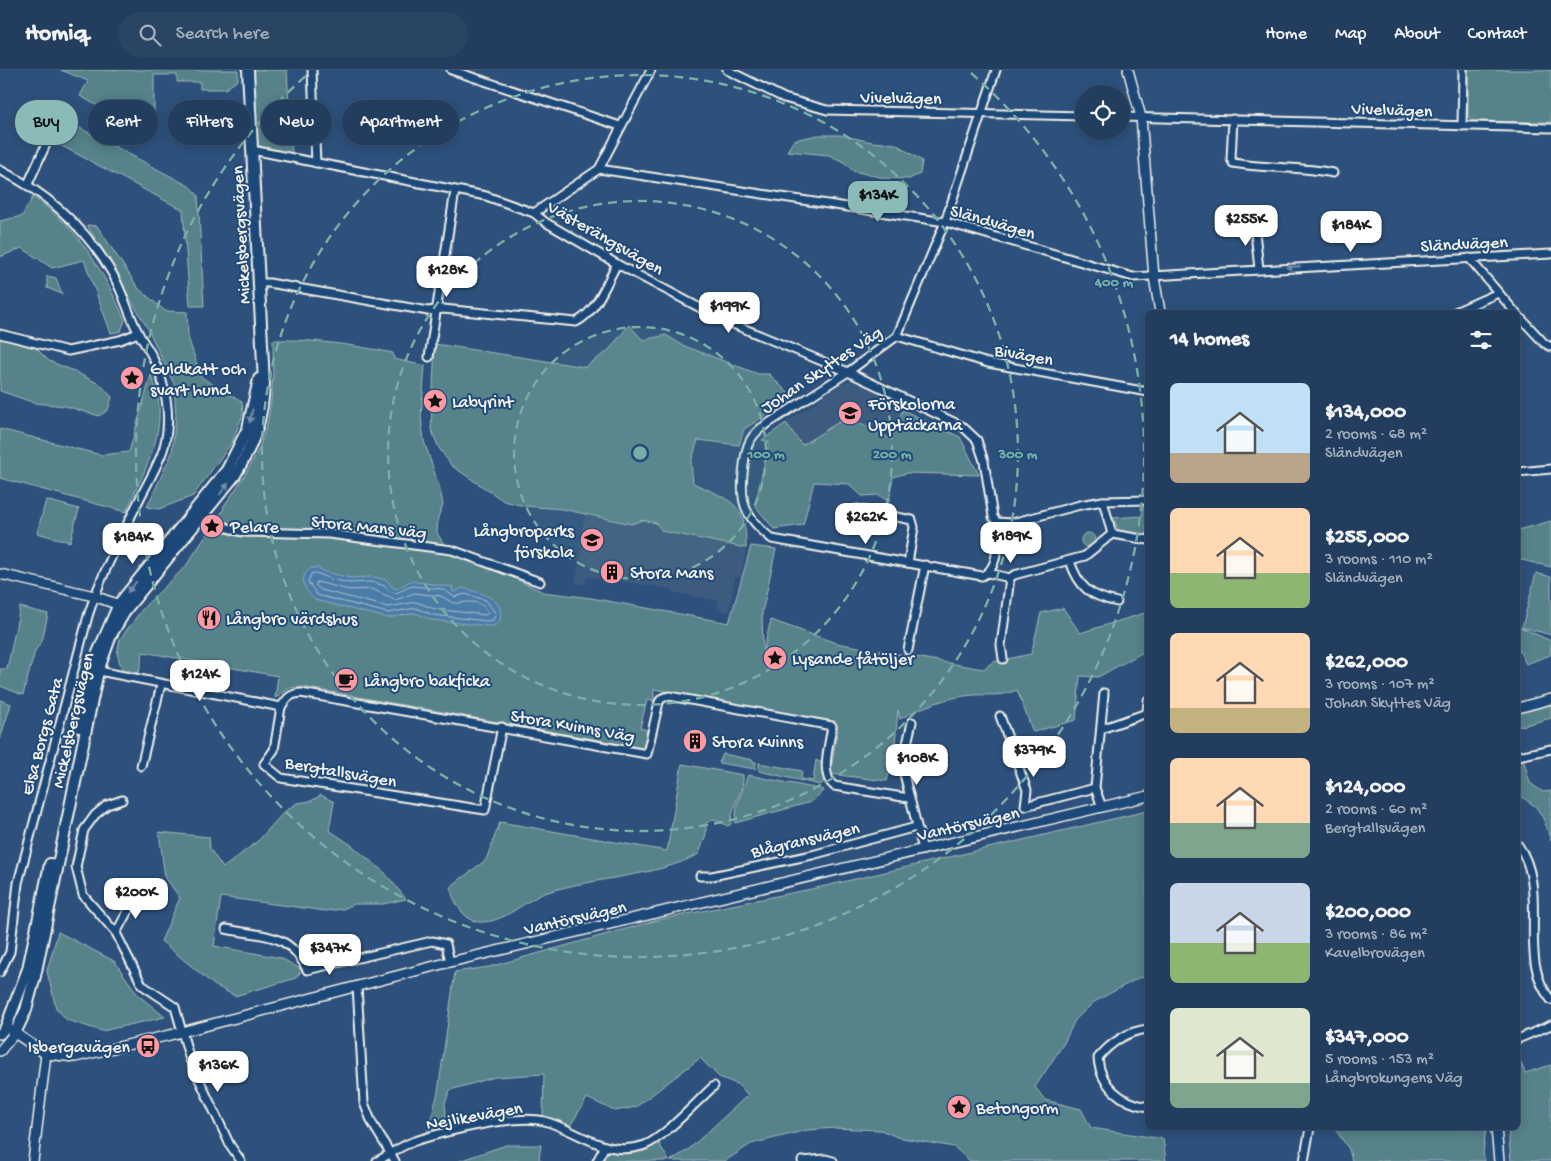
<!DOCTYPE html>
<meta charset="utf-8">
<style>
:root{--surface:#223d5d;--page:#2a4463;--text:#f1f3f6;--muted:#a2aebc;--line:#3f5672;--accent:#8bbbb9}
body{margin:0;font-family:"Gochi Hand",sans-serif;background:var(--page);color:var(--text);height:100vh;display:flex;flex-direction:column;font-size:19px;white-space:nowrap}
*{box-sizing:border-box;margin:0}
p{font-size:16px;color:var(--muted)}
.icon{flex:none;width:28px;height:28px;fill:none;stroke:currentColor;stroke-width:2;stroke-linecap:round;stroke-linejoin:round}
.map{position:relative;flex:1;overflow:hidden}
.sheet{position:absolute;left:1145px;top:240px;width:375px;height:820px;display:flex;flex-direction:column;background:var(--surface);border-radius:8px;box-shadow:0 2px 12px #0003,0 0 0 1px var(--line)}
.sheet>*{flex:none}
.guide{position:absolute;left:15px;top:30px;width:475px;height:45px;display:flex;gap:10px}
.buttons{position:absolute;left:1075px;top:15px;display:grid;gap:10px}
.buttons a{display:grid;place-items:center;width:55px;height:55px;border-radius:50%;background:var(--surface);box-shadow:0 2px 12px #0003,0 0 0 1px var(--line);font-size:25px}
.price{position:absolute;translate:-50% -42px;padding:0 11px;border-radius:10px;background:#fff;color:#222;font-size:16px;line-height:32px;filter:drop-shadow(0 1px 2px #0008)}
.price::after{content:'';position:absolute;left:50%;top:30px;width:15px;height:11px;margin-left:-8px;background:inherit;clip-path:polygon(0 0,100% 0,50% 100%)}
.price.current{background:var(--accent);color:#111}
ul{padding:0;list-style:none}
li{display:flex;align-items:center;gap:15px;height:125px;padding:0 25px}
li span{display:grid;place-items:center;flex:none;width:140px;height:100px;border-radius:8px;color:#555}
li>.icon{margin-inline-start:auto}
span .icon{width:60px;height:60px;fill:#fffc;stroke-width:1}
li b{font-size:21px}
h2{display:flex;justify-content:space-between;align-items:center;height:60px;padding:0 25px;font-size:21px}
.tag{padding:0 18px;border-radius:22px;background:var(--surface);box-shadow:0 2px 12px #0003,0 0 0 1px var(--line);font-size:18px;line-height:45px}
.tag.current{background:var(--accent);color:#111}
header{display:flex;align-items:center;gap:30px;box-sizing:border-box;height:70px;padding:0 25px;background:var(--surface);border-bottom:1px solid var(--line)}
header strong{font-size:24px}
nav{display:flex;gap:28px;margin-inline-start:auto;font-size:18px}
.search{width:350px;height:45px;background:var(--page);display:flex;align-items:center;gap:12px;box-sizing:border-box;padding:0 18px;border-radius:28px;color:var(--muted);font-size:19px}
.map>svg:first-child{display:block}
.built{fill:#3e5a7f}
.green{fill:#57828a;stroke:#a6bab9}
.water{fill:#497ba6;stroke:#8daac0}
.lines{fill:none;stroke-linecap:round;stroke-linejoin:round}
.shore{stroke:#b0c2ce;stroke-width:1}
.minor-casing{stroke:#f4f1e8;stroke-width:11}
.tertiary-casing{stroke:#f4f1e8;stroke-width:12}
.secondary-casing{stroke:#f4f1e8;stroke-width:14}
.minor{stroke:#1f4a7a;stroke-width:7}
.tertiary{stroke:#1f4a7a;stroke-width:9}
.secondary{stroke:#1f4a7a;stroke-width:10}
.oneway{fill:#748da6}
.ring{fill:none;stroke:#76ada5;stroke-width:2.5;stroke-dasharray:9 6}
.labels{text-anchor:middle;stroke-width:4;stroke-linejoin:round;paint-order:stroke}
.street-label{font-size:18px;fill:#f4f1e8;stroke:#1f4a7a}
.poi-label{font-size:18px;fill:#f4f1e8;stroke:#1f4a7a;text-anchor:start}
.centre{fill:#76ada5;stroke:#1f4a7a;stroke-width:2.5}
.ring-label{font-size:15px;text-anchor:middle;font-weight:bold;fill:#76ada5;stroke:#1f4a7a;stroke-width:4;stroke-linejoin:round;paint-order:stroke}
</style>
<header>
<strong>Homiq</strong>
<div class="search"><svg class="icon" aria-label="search" viewBox="0 0 24 24"><circle cx="10" cy="10" r="6"/><path d="M15 15l6 6"/></svg>Search here</div>
<nav><a>Home</a><a>Map</a><a>About</a><a>Contact</a></nav>
</header>
<div class="map">
<svg width="1551" height="1091" viewBox="0 0 1551 1091">
<rect width="100%" height="100%" fill="#2d517c"/>
<filter id="ink" filterUnits="userSpaceOnUse"><feTurbulence type="fractalNoise" baseFrequency=".02" numOctaves="2"/><feDisplacementMap in="SourceGraphic" scale="10" xChannelSelector="R" yChannelSelector="G"/><feConvolveMatrix kernelMatrix="1 2 1 2 8 2 1 2 1" color-interpolation-filters="sRGB"/></filter>
<g filter="url(#ink)">
<g class="built">
<polygon points="852,311 905,335 889,368 847,347 802,375 786,353 842,313"/>
<polygon points="585,445 631,454 643,450 746,478 741,507 735,507 729,542 717,539 718,531 672,522 672,519 587,507 585,515 575,513 582,478 579,477"/>
</g>
<g class="green">
<polygon points="61,0 238,0 238,10 225,19 200,19 200,12 177,12 177,5 154,5 154,48 139,42 132,55 80,26 88,11"/>
<polygon points="252,0 287,0 292,83 256,75"/>
<polygon points="1468,0 1551,0 1551,52 1474,51 1468,47"/>
<polygon points="78,57 189,116 198,125 204,236 190,236 183,140 58,74 66,58"/>
<polygon points="818,65 840,65 872,72 896,74 922,91 920,104 909,109 884,108 853,101 844,92 829,85 787,81 794,70"/>
<path d="M33,127C80,159 102,199 125,250L121,261L111,263L84,190L52,198L22,178L0,187V151L22,146Z"/>
<polygon points="87,155 97,156 139,219 165,241 187,242 188,267 201,307 242,332 243,344 232,372 193,426 159,439 147,437 172,383 176,345 174,314 148,259"/>
<polygon points="47,206 56,208 62,224 47,218"/>
<path d="M629,255L643,270L666,265L682,275L758,304H769L793,328L744,359L739,375L698,370L691,392L693,413C730,430 747,432 746,478L662,461L656,453L643,450L631,454L562,439L524,436L504,431L452,396L439,378L431,359L435,274L585,297L608,281Z"/>
<polygon points="0,268 34,276 49,291 74,301 101,315 112,327 108,340 99,346 65,336 35,333 0,321"/>
<path d="M273,270C313,269 354,275 393,283L394,289L425,296L421,347L424,371L440,419L443,435L438,447L437,463L450,484L484,494L543,522L591,528L729,553L751,476L776,479L762,543L763,582L771,550L836,573L983,599L993,592L1031,584L1041,543L1063,538L1080,563L1148,542L1147,580L1098,607L1080,606L1076,650L1033,662L1017,620C1000,627 992,624 975,625C949,626 921,637 900,649L898,640L894,685L887,711L830,704L838,659L835,653L654,619V631L647,630L640,658L647,660L643,678L303,617L290,618L275,628L278,606L143,582L139,603L122,599L117,584L120,569L144,537L186,496L224,439L223,437C269,375 274,347 273,270Z"/>
<path d="M151,305C173,355 146,396 126,442L0,408V359L101,385L129,382Z"/>
<polygon points="903,340 960,367 979,405 907,403 893,407 889,432 879,425 862,426 849,414 814,412 803,455 774,459 755,436 769,372 762,370 786,353 802,375 847,347 889,368"/>
<polygon points="46,430 79,439 70,472 37,463"/>
<polygon points="1143,436 1147,436 1147,466 1119,461 1113,448 1142,446"/>
<polygon points="1551,451 1551,497 1518,489 1518,460"/>
<circle cx="1088" cy="470" r="7"/>
<polygon points="1536,503 1551,507 1551,565 1522,557"/>
<polygon points="20,537 48,544 42,571 35,581 23,625 0,616 0,599 7,599"/>
<polygon points="1518,556 1551,571 1550,585 1526,594 1518,578"/>
<polygon points="0,630 11,634 0,669"/>
<polygon points="1551,633 1551,648 1518,657 1518,642"/>
<polygon points="723,684 753,690 753,692 756,692 755,699 719,693"/>
<polygon points="1523,688 1530,713 1543,722 1551,721 1551,771 1543,748 1536,737 1518,724 1518,689"/>
<polygon points="816,690 823,694 824,712 820,715 759,701 759,693 802,701 801,709 813,711"/>
<path d="M682,694L743,705C745,720 731,735 731,754L728,756L714,749L706,753V764L699,784C657,807 595,807 548,822C525,829 506,853 480,852C463,851 453,830 450,817L486,790L500,752L667,781Z"/>
<polygon points="748,705 824,720 811,732 735,753 737,735"/>
<polygon points="321,725 334,732 329,760 350,774 385,803 406,829 383,834 354,834 343,839 326,841 221,827 214,876 281,888 302,900 296,908 235,926 214,915 161,871 180,828 165,807 159,762 209,767 210,779 223,798 259,770 284,742 297,733 311,731"/>
<polygon points="1147,741 1147,909 1140,907 1094,932 1075,950 1064,973 1035,1017 1045,1030 1081,1039 1091,1058 1163,1069 1166,1091 970,1091 954,1077 897,1067 881,1060 834,1058 807,1060 751,1074 725,1091 670,1091 688,1080 748,1025 737,1014 719,1007 700,988 636,1037 615,1041 587,1028 569,1058 543,1046 544,1004 495,1007 450,1020 445,1033 447,1060 427,1064 438,1022 455,902 489,897 658,850 821,817"/>
<polygon points="58,862 114,891 138,925 165,947 102,961 67,950 56,938 47,901"/>
<polygon points="1518,985 1525,1003 1551,995 1551,1091 1511,1091 1508,1058 1518,1058"/>
<polygon points="1334,1058 1384,1058 1386,1060 1392,1058 1486,1058 1483,1083 1485,1091 1352,1091 1349,1079"/>
<polygon points="658,1072 669,1091 602,1091 605,1084 611,1081 644,1081"/>
<polygon points="506,1075 541,1075 539,1089 542,1091 459,1091"/>
</g>
<path class="water" d="M311,498H318L325,502L351,508L373,507L387,510L392,517L397,519L410,511L453,517L452,521L455,522L462,518C478,522 506,528 500,550L496,555L488,556L432,550L415,543L387,548L315,530C305,521 297,507 311,498Z"/>
<g class="lines">
<g class="shore">
<polygon points="316,503 331,509 350,513 372,512 385,516 389,521 396,523 412,516 442,519 455,527 465,524 486,530 496,544 493,550 487,551 433,545 416,538 388,543 317,525 308,512 311,504"/>
<path d="M317,512L349,520L372,519L396,530L414,523L441,526L453,533C466,534 479,526 488,543L485,545L435,539L416,532L388,537L321,520L316,516Z"/>
</g>
<g class="minor-casing">
<g id="minor">
<polyline points="312,0 316,93"/>
<polyline points="451,0 620,56"/>
<polyline points="727,0 784,28 827,40 1084,46"/>
<path d="M996,0L945,152L897,266L848,302L761,358C748,369 746,378 744,395C739,431 743,446 772,469L982,506C1001,498 996,470 997,452"/>
<polyline points="1121,47 1551,58"/>
<path d="M1233,49L1231,89L1233,93C1266,99 1300,96 1333,103"/>
<polyline points="1462,56 1463,0"/>
<polyline points="252,80 486,126 534,143 545,152 617,194 721,249 848,302 962,356 977,370 984,391 993,447 997,452 1012,453 1080,435 1103,431 1148,430"/>
<polyline points="599,99 945,152 1133,207 1551,184"/>
<path d="M0,100C47,123 85,157 112,203C123,222 128,243 138,262C142,271 149,279 153,288C166,315 172,347 164,377C159,394 148,412 140,428C121,467 101,505 88,546L18,813L10,882L0,902"/>
<polyline points="28,114 48,70 46,59"/>
<polyline points="534,143 599,99 651,0"/>
<polyline points="1254,153 1259,199"/>
<polyline points="1469,188 1515,242"/>
<path d="M259,213H269L428,241L443,239L576,252C597,242 606,213 617,194"/>
<polyline points="1455,242 1498,223"/>
<polyline points="1518,245 1544,273 1551,277"/>
<polyline points="0,264 68,281 120,270 138,263"/>
<polyline points="897,266 988,293 1148,322"/>
<polyline points="429,287 455,121"/>
<polyline points="1518,402 1551,399"/>
<polyline points="1103,431 1112,464 1148,470"/>
<polyline points="857,439 912,450 914,457 908,493"/>
<path d="M200,441C214,452 225,459 243,462L329,464L452,480L540,512"/>
<path d="M1070,491C1079,518 1090,526 1117,532"/>
<polyline points="988,503 1010,508"/>
<polyline points="908,580 925,495"/>
<polyline points="1003,589 1001,575 1010,508 1014,505 1085,486 1112,464"/>
<polyline points="94,600 281,637 274,680 264,694 281,708 485,740 502,657"/>
<path d="M281,637C287,628 290,624 301,623L647,684L659,632L662,628L669,626L832,656C830,673 819,705 834,716L909,728"/>
<polyline points="1000,646 1027,720 1025,736 1095,718"/>
<polyline points="912,652 902,696 923,780"/>
<polyline points="1101,659 1147,643 1148,630"/>
<polyline points="1518,686 1551,679"/>
<polyline points="141,696 161,615"/>
<polyline points="122,730 107,735 95,745 84,760 76,797 83,825 116,863 142,915 175,937 190,990 230,1075 241,1091"/>
<polyline points="1102,737 1095,718 1104,623"/>
<path d="M1518,775C1551,821 1515,887 1551,930"/>
<polyline points="700,806 712,806 812,785 916,757"/>
<path d="M226,859C263,867 289,861 307,900L432,871L446,874L450,892"/>
<polyline points="116,863 136,826"/>
<polyline points="357,916 364,1033 372,1053 395,1091"/>
<path d="M1148,959C1128,961 1110,973 1098,988C1100,1015 1121,1033 1148,1037"/>
<polyline points="1518,969 1551,955"/>
<path d="M377,1091C391,1084 403,1074 418,1070C447,1061 515,1044 544,1051C579,1060 605,1089 645,1075C664,1068 698,1030 714,1016"/>
<polyline points="597,1091 605,1076"/>
<polyline points="802,1091 825,1089 833,1091"/>
<polyline points="1304,1091 1310,1058"/>
</g>
</g>
<g class="tertiary-casing">
<g id="tertiary">
<polyline points="1128,0 1141,47 1154,207 1160,242"/>
<polyline points="0,504 94,526 125,537"/>
<polyline points="1518,638 1551,629"/>
<polyline points="0,964 6,957 46,984 75,987 170,965 450,892 1148,726"/>
<polyline points="0,981 15,963"/>
<polyline points="1496,1058 1499,1091"/>
<polyline points="33,1091 46,984"/>
</g>
</g>
<g class="secondary-casing">
<g id="secondary">
<polyline points="79,657 91,599 119,534 227,400 248,358 259,309"/>
<polyline points="6,957 28,899 50,794"/>
<path d="M15,963L26,940L35,906L98,601L111,565L127,538L235,405C253,375 263,349 264,313L248,0"/>
</g>
</g>
<use href="#minor" class="minor"/>
<use href="#tertiary" class="tertiary"/>
<use href="#secondary" class="secondary"/>
</g>
<defs><path id="oneway-solid" d="M-6-.8H1V-3.2L6.5 0L1 3.2V.8H-6Z" transform="scale(1.25)"/></defs>
<g class="oneway">
<use href="#oneway-solid" transform="translate(1293 197) rotate(177)"/>
<use href="#oneway-solid" transform="translate(251 346) rotate(102)"/>
<use href="#oneway-solid" transform="translate(224 419) rotate(-53)"/>
<use href="#oneway-solid" transform="translate(132 517) rotate(129)"/>
</g>
</g>
<circle cx="640" cy="383" r="126" fill="#76ada5" fill-opacity=".12"/>
<g class="ring">
<circle cx="640" cy="383" r="126"/>
<circle cx="640" cy="383" r="252"/>
<circle cx="640" cy="383" r="378"/>
<path d="M971 3A504 504 0 1 1 309 3"/>
</g>
<defs>
<g id="sight-disc" transform="scale(1.25)"><circle r="9.5" fill="#ff9aa2" stroke="#1f4a7a"/><path d="M0-6L1.8-2.2L6-1.7L2.9 1.2L3.7 5.4L0 3.3L-3.7 5.4L-2.9 1.2L-6-1.7L-1.8-2.2Z" fill="#111"/></g>
<g id="school-disc" transform="scale(1.25)"><circle r="9.5" fill="#ff9aa2" stroke="#1f4a7a"/><path d="M0-5L7-2L0 1L-7-2ZM-4 1L0 2.5L4 1V4Q0 6-4 4Z" fill="#111"/></g>
<g id="building-disc" transform="scale(1.25)"><circle r="9.5" fill="#ff9aa2" stroke="#1f4a7a"/><path d="M-4-6H4V6H1V3H-1V6H-4ZM-2.5-4.3h1.7v1.8h-1.7ZM.8-4.3h1.7v1.8H.8ZM-2.5-1h1.7V.8h-1.7ZM.8-1h1.7V.8H.8Z" fill="#111"/></g>
<g id="restaurant-disc" transform="scale(1.25)"><circle r="9.5" fill="#ff9aa2" stroke="#1f4a7a"/><path d="M-5-6h1v4h1v-4h1v4h1v-4h1v5L-1.5 .5V6h-2V.5L-5-1ZM5-6V6H3V1.5H1.5Q1.5-4 5-6Z" fill="#111"/></g>
<g id="cafe-disc" transform="scale(1.25)"><circle r="9.5" fill="#ff9aa2" stroke="#1f4a7a"/><path d="M-5.5-4.5H6V0H3Q3 3.5 0 3.5H-2.5Q-5.5 3.5-5.5 0ZM3-3.2v2h1.7v-2ZM-6 4.5H4V6H-6Z" fill="#111"/></g>
<g id="bus-disc" transform="scale(1.25)"><circle r="9.5" fill="#ff9aa2" stroke="#1f4a7a"/><path d="M-5-6H5V4H4V6H2V4H-2V6H-4V4H-5ZM-3.5-4V0h7V-4ZM-3.5 1.2v1.5H-2V1.2ZM2 1.2v1.5H3.5V1.2Z" fill="#111"/></g>
</defs>
<g fill-rule="evenodd">
<use href="#sight-disc" x="132" y="308"/>
<use href="#sight-disc" x="435" y="331"/>
<use href="#school-disc" x="850" y="343"/>
<use href="#sight-disc" x="212" y="456"/>
<use href="#school-disc" x="592" y="470"/>
<use href="#building-disc" x="612" y="502"/>
<use href="#restaurant-disc" x="209" y="548"/>
<use href="#sight-disc" x="775" y="588"/>
<use href="#cafe-disc" x="346" y="610"/>
<use href="#building-disc" x="695" y="671"/>
<use href="#bus-disc" x="148" y="976"/>
<use href="#sight-disc" x="959" y="1037"/>
</g>
<g class="labels">
<g class="street-label">
<text transform="translate(901 27) rotate(1)" y="6">Vivelvägen</text>
<text transform="translate(1392 39) rotate(2)" y="6">Vivelvägen</text>
<text transform="translate(993 151) rotate(16)" y="6">Sländvägen</text>
<text transform="translate(240 165) rotate(-93)" y="6">Mickelsbergsvägen</text>
<text transform="translate(606 167) rotate(30)" y="6">Västerängsvägen</text>
<text transform="translate(1464 173) rotate(-3)" y="6">Sländvägen</text>
<text transform="translate(1024 284) rotate(10)" y="6">Bivägen</text>
<text transform="translate(821 299) rotate(-34)" y="6">Johan Skyttes Väg</text>
<text transform="translate(369 456) rotate(6)" y="6">Stora Mans väg</text>
<text transform="translate(72 650) rotate(-77)" y="6">Mickelsbergsvägen</text>
<text transform="translate(573 655) rotate(10)" y="6">Stora Kvinns Väg</text>
<text transform="translate(41 666) rotate(-75)" y="6">Elsa Borgs Gata</text>
<text transform="translate(341 701) rotate(10)" y="6">Bergtallsvägen</text>
<text transform="translate(968 753) rotate(-13)" y="6">Vantörsvägen</text>
<text transform="translate(805 769) rotate(-13)" y="6">Blågransvägen</text>
<text transform="translate(575 847) rotate(-13)" y="6">Vantörsvägen</text>
<text transform="translate(474 1045) rotate(-10)" y="6">Nejlikevägen</text>
</g>
<g class="poi-label">
<text x="150" y="304">Guldkatt och<tspan x="150" dy="21">svart hund</tspan></text>
<text x="452" y="337">Labyrint</text>
<text x="868" y="339">Förskolorna<tspan x="868" dy="21">Upptäckarna</tspan></text>
<text x="230" y="462">Pelare</text>
<text x="574" y="466" text-anchor="end">Långbroparks<tspan x="574" dy="21">förskola</tspan></text>
<text x="630" y="508">Stora Mans</text>
<text x="226" y="554">Långbro värdshus</text>
<text x="792" y="594">Lysande fåtöljer</text>
<text x="364" y="616">Långbro bakficka</text>
<text x="712" y="677">Stora Kvinns</text>
<text x="130" y="982" text-anchor="end">Isbergavägen</text>
<text x="976" y="1043">Betongorm</text>
</g>
</g>
<circle cx="640" cy="383" r="8" class="centre"/>
<g class="ring-label">
<text x="1114" y="216">400 m</text>
<text x="766" y="388">100 m</text>
<text x="892" y="388">200 m</text>
<text x="1018" y="388">300 m</text>
</g>
</svg>
<div class="buttons">
<a><svg class="icon" aria-label="locate" viewBox="0 0 24 24"><circle cx="12" cy="12" r="6"/><path d="M12 2v4M12 18v4M2 12h4M18 12h4"/></svg></a>
</div>
<b class="price current" style="left:878px;top:153px">$134K</b>
<b class="price" style="left:1246px;top:177px">$255K</b>
<b class="price" style="left:1351px;top:183px">$184K</b>
<b class="price" style="left:447px;top:228px">$128K</b>
<b class="price" style="left:729px;top:264px">$199K</b>
<b class="price" style="left:866px;top:475px">$262K</b>
<b class="price" style="left:1011px;top:494px">$189K</b>
<b class="price" style="left:133px;top:495px">$184K</b>
<b class="price" style="left:200px;top:632px">$124K</b>
<b class="price" style="left:1034px;top:708px">$379K</b>
<b class="price" style="left:917px;top:716px">$108K</b>
<b class="price" style="left:136px;top:850px">$200K</b>
<b class="price" style="left:330px;top:906px">$347K</b>
<b class="price" style="left:218px;top:1023px">$136K</b>
<div class="guide">
<a class="tag current">Buy</a>
<a class="tag">Rent</a>
<a class="tag">Filters</a>
<a class="tag">New</a>
<a class="tag">Apartment</a>
</div>
<section class="sheet">
<h2>14 homes<svg class="icon" aria-label="filters" viewBox="0 0 24 24"><path d="M4 7h16M4 17h16"/><circle cx="9" cy="7" r="2"/><circle cx="15" cy="17" r="2"/></svg></h2>
<ul>
<li><span style="background:linear-gradient(#bfe0f5 70%,#b9a48a 0)"><svg class="icon" aria-label="home" viewBox="0 0 24 24"><path d="M3 11l9-7 9 7M6 9v11h12V9"/></svg></span><div><b>$134,000</b><p>2 rooms · 68 m²</p><p>Sländvägen</p></div></li>
<li><span style="background:linear-gradient(#ffd9b3 65%,#8fb573 0)"><svg class="icon" aria-label="home" viewBox="0 0 24 24"><path d="M3 11l9-7 9 7M6 9v11h12V9"/></svg></span><div><b>$255,000</b><p>3 rooms · 110 m²</p><p>Sländvägen</p></div></li>
<li><span style="background:linear-gradient(#ffd9b3 75%,#c2b280 0)"><svg class="icon" aria-label="home" viewBox="0 0 24 24"><path d="M3 11l9-7 9 7M6 9v11h12V9"/></svg></span><div><b>$262,000</b><p>3 rooms · 107 m²</p><p>Johan Skyttes Väg</p></div></li>
<li><span style="background:linear-gradient(#ffd9b3 65%,#7fa58c 0)"><svg class="icon" aria-label="home" viewBox="0 0 24 24"><path d="M3 11l9-7 9 7M6 9v11h12V9"/></svg></span><div><b>$124,000</b><p>2 rooms · 60 m²</p><p>Bergtallsvägen</p></div></li>
<li><span style="background:linear-gradient(#c9d6e8 60%,#8fb573 0)"><svg class="icon" aria-label="home" viewBox="0 0 24 24"><path d="M3 11l9-7 9 7M6 9v11h12V9"/></svg></span><div><b>$200,000</b><p>3 rooms · 86 m²</p><p>Kavelbrovägen</p></div></li>
<li><span style="background:linear-gradient(#dfe7d0 75%,#7fa58c 0)"><svg class="icon" aria-label="home" viewBox="0 0 24 24"><path d="M3 11l9-7 9 7M6 9v11h12V9"/></svg></span><div><b>$347,000</b><p>5 rooms · 153 m²</p><p>Långbrokungens Väg</p></div></li>
</ul>
</section>
</div>
